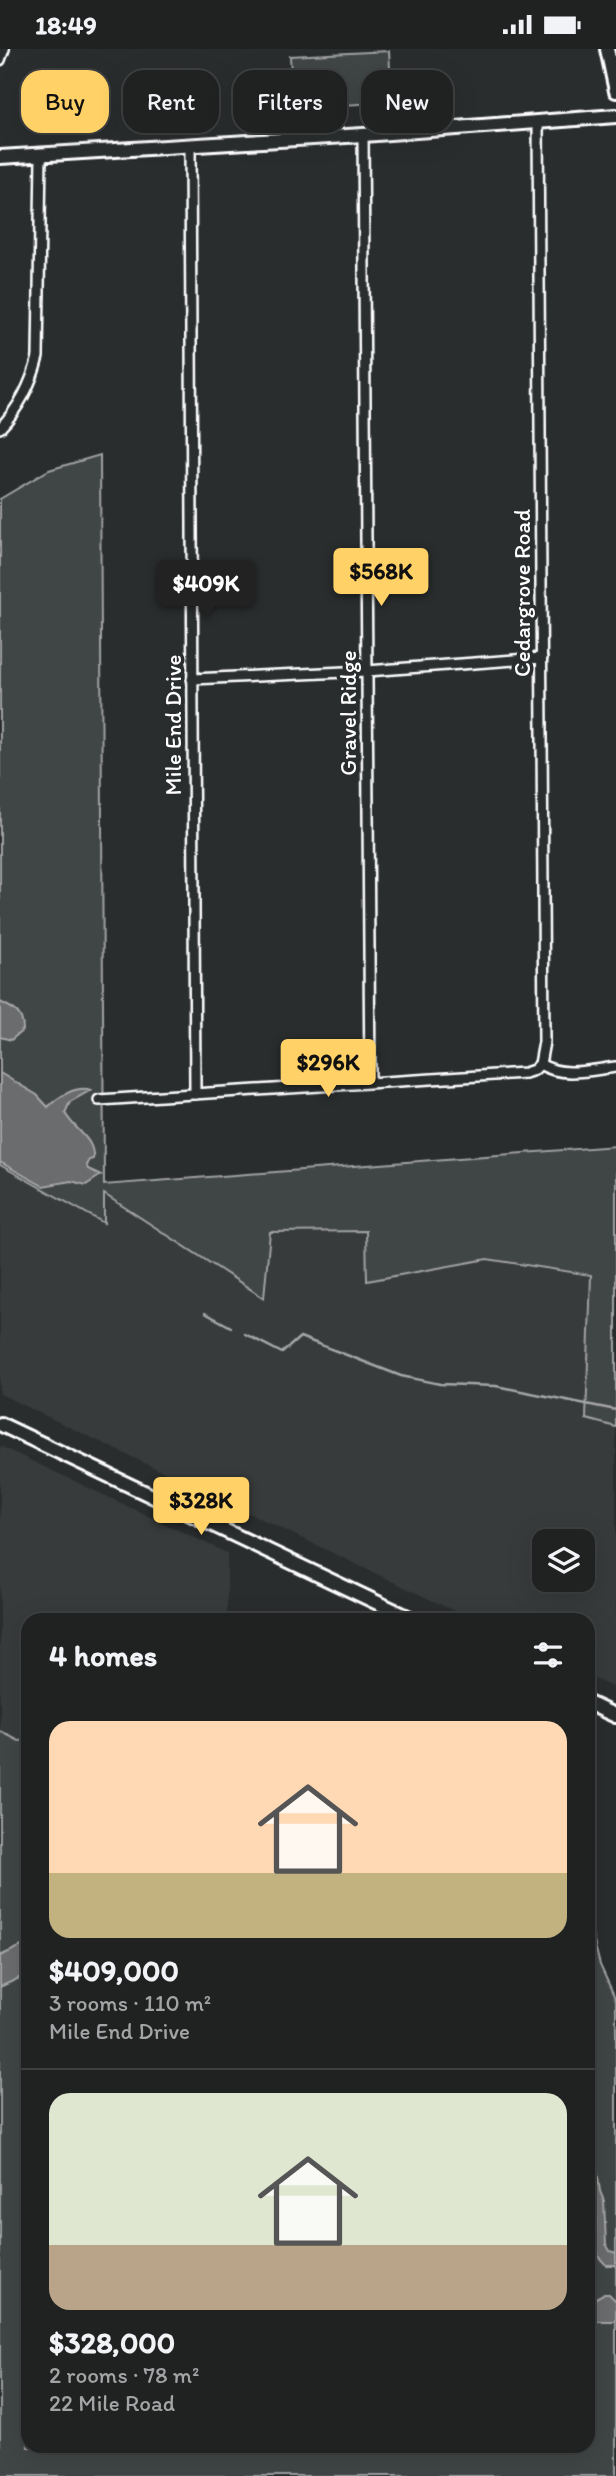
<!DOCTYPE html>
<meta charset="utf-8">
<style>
:root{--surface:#202222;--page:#282a2a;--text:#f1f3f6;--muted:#a2a4a5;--line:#3d3f40;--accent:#ffd166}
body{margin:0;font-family:Itim,sans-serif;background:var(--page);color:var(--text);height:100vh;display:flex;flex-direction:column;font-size:26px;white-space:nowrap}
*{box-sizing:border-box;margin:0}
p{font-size:23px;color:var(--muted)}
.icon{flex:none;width:38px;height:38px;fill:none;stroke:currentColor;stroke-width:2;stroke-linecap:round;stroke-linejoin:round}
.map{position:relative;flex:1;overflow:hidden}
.sheet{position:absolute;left:21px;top:1564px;width:574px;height:840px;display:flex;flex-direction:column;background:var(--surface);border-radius:21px;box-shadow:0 7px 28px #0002,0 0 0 2px var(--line)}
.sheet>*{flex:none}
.guide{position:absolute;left:21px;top:21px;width:574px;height:63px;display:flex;gap:14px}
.tools{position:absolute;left:532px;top:1480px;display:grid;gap:14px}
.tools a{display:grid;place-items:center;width:63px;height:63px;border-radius:14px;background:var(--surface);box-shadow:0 7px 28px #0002,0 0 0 2px var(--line);font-size:35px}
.price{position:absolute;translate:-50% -60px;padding:0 16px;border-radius:7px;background:var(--accent);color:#111;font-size:23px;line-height:46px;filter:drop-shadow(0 2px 4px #0008)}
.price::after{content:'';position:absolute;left:50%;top:42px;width:21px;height:16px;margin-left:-10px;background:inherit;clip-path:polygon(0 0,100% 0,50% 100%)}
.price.current{background:#222;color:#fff}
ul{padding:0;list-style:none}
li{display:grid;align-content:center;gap:14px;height:371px;padding:0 28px}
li+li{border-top:2px solid var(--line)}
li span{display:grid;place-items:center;height:217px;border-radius:21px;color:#555}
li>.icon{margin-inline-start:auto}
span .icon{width:126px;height:126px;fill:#fffc;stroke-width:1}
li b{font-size:30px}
h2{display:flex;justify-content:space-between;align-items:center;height:84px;padding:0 28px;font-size:30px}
.pill{padding:0 24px;border-radius:21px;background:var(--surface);box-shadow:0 7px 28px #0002,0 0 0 2px var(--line);font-size:24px;line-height:63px}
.pill.current{background:var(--accent);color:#111}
.status{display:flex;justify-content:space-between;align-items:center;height:49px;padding:0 35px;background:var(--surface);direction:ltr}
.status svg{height:19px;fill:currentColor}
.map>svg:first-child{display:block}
.built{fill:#373a3b;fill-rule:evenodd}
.green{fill:#414445;stroke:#a0a2a2;stroke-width:2}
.water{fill:#6a6c6d;stroke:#a6a7a7;stroke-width:2}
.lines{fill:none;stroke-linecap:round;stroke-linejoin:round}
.stream{stroke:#a6a7a7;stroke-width:2.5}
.minor-casing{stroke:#fff;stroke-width:14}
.tertiary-casing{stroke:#fff;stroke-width:18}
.secondary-casing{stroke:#fff;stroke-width:18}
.minor{stroke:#2a2d2e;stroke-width:9}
.tertiary{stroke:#2a2d2e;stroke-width:12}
.secondary{stroke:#2a2d2e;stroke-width:12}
.labels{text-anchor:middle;stroke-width:7;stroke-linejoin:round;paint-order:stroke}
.street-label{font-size:23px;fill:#fff;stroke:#2a2d2e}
</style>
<div class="status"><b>18:49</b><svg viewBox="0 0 49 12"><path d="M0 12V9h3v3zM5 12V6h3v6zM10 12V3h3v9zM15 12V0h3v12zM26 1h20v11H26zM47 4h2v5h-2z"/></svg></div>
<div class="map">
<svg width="616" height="2427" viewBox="0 0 616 2427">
<rect width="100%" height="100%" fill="#2a2d2e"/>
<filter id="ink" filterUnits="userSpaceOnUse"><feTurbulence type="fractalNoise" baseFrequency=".0143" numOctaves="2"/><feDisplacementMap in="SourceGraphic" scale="14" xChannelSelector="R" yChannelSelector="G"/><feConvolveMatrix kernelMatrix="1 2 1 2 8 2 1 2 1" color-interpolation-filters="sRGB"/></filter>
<g filter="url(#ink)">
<g class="built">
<path d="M0,1116L103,1174L104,1136L366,1116L367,1232L487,1210L592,1226L586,1370L616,1378V1640L588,1627V1572L473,1571L0,1345ZM544,1493H583V1531H544Z"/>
<polygon points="0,1397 227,1504 227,1571 28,1572 28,1691 19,1692 0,1682"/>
</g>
<g class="green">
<polygon points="389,2 392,53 293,59 290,7"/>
<polygon points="100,406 104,1136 616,1097 616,1378 586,1370 591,1226 487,1210 367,1232 366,1182 270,1183 264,1249 104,1145 104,1174 0,1116 0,450 49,421"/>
<polygon points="0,1682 19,1692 28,1691 28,1902 0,1920"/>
<polygon points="588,1870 600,1916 616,1951 616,2427 0,2427 0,1937 28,1925 28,2398 588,2398"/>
</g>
<g class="water">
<path d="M0,953C15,960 23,964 23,981L11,991L0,988Z"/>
<path d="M0,1024L37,1046L48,1058C58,1048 76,1036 91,1041L70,1053L65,1064C74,1081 95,1089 93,1110L89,1111L86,1116L88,1120L101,1126L86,1136L71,1132L43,1137L0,1113Z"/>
<polygon points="28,1894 28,1925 0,1938 0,1907"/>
<polygon points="588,2094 596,2115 600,2142 604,2152 606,2195 610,2202 616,2204 616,2216 606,2216 598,2207 595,2188 596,2161 588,2112"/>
<polygon points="603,2245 609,2245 616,2252 616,2272 596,2272 588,2277 588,2253"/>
</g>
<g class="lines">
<g class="stream">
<polyline points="205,1264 231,1278"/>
<polyline points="245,1285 282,1304 300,1288 401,1327 440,1335 496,1337 616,1361"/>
</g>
<g class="minor-casing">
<g id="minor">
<polyline points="0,11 4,0"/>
<polyline points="538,72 544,993 540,1015"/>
<polyline points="363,86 370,1033"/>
<polyline points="190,97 195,1045"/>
<path d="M0,379C20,358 31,336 38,308L41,106"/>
<polyline points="192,630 367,622 542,609"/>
<path d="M540,1015C562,1029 591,1021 616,1018"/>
<polyline points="99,1051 525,1024 534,1021 540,1015"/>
</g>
</g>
<g class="tertiary-casing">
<g id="tertiary">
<polyline points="607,0 616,42"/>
<polyline points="0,1375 416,1572"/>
<polyline points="588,1654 616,1667"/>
</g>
</g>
<g class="secondary-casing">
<polyline id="secondary" points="0,108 363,86 616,67"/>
</g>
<use href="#minor" class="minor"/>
<use href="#tertiary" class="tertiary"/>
<use href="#secondary" class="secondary"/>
</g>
</g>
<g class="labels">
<g class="street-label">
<text transform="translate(522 544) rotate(-90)" y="8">Cedargrove Road</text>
<text transform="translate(348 664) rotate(-90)" y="8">Gravel Ridge</text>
<text transform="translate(173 676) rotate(-90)" y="8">Mile End Drive</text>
</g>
</g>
</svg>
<div class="tools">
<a><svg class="icon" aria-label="layers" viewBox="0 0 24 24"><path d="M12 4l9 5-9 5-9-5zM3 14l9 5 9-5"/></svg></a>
</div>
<b class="price" style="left:381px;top:559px">$568K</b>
<b class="price current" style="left:206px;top:571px">$409K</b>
<b class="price" style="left:328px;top:1050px">$296K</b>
<b class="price" style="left:201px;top:1488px">$328K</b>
<div class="guide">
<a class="pill current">Buy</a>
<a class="pill">Rent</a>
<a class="pill">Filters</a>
<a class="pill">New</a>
</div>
<section class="sheet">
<h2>4 homes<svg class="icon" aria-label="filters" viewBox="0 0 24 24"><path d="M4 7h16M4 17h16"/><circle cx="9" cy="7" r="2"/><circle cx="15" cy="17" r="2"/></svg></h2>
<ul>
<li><span style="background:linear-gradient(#ffd9b3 70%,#c2b280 0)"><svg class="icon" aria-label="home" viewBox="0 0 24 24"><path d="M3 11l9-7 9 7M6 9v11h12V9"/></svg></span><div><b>$409,000</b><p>3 rooms · 110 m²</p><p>Mile End Drive</p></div></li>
<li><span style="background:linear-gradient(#dfe7d0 70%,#b9a48a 0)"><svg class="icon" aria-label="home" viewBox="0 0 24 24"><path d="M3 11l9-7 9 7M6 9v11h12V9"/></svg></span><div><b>$328,000</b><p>2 rooms · 78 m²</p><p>22 Mile Road</p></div></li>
</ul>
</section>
</div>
